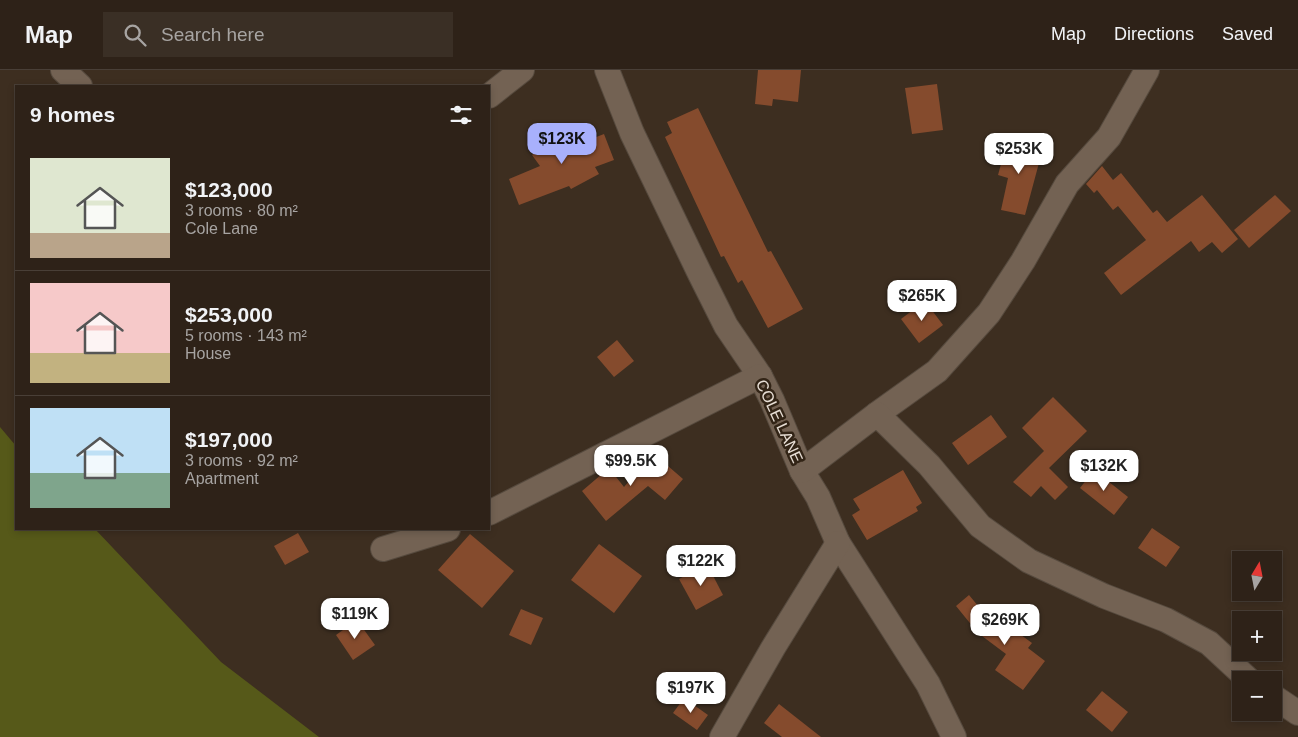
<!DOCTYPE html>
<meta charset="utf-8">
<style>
:root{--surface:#2e2218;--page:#3a2f25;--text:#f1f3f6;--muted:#a7a4a2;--line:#493f37;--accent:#a8b0fc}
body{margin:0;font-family:Arial,sans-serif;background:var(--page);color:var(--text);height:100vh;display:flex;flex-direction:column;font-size:19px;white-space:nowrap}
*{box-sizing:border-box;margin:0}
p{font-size:16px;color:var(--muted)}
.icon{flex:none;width:28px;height:28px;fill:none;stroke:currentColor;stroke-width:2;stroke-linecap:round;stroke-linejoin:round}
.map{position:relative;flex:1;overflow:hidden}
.sheet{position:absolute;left:15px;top:15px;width:475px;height:445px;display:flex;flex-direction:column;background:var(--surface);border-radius:0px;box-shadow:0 2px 8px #0003,0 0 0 1px var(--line)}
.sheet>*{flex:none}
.needle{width:32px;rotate:10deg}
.fabs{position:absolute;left:1232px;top:481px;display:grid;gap:10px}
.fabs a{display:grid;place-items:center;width:50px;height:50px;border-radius:0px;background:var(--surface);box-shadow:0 2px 8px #0003,0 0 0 1px var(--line);font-size:25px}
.price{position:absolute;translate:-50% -42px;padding:0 11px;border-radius:10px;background:#fff;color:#222;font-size:16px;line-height:32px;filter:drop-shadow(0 1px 2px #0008)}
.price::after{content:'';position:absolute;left:50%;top:30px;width:15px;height:11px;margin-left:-8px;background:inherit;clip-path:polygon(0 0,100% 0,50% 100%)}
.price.active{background:var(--accent);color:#111}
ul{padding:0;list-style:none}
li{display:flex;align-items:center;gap:15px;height:125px;padding:0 15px}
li+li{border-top:1px solid var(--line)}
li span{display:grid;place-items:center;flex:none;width:140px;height:100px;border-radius:0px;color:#555}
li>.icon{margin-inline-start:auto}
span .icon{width:60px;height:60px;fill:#fffc;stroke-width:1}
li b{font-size:21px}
h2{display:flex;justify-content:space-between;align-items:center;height:60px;padding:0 15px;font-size:21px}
header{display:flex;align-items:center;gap:30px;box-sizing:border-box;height:70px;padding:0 25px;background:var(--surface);border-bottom:1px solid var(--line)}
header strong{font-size:24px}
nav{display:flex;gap:28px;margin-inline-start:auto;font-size:18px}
.search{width:350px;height:45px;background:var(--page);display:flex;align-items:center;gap:12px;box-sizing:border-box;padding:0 18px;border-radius:0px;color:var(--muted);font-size:19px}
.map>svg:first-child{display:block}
.green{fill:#565919}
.building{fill:#854b2d}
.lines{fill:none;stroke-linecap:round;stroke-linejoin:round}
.street-casing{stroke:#564a3e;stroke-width:26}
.street{stroke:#736253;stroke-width:24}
.labels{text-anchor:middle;stroke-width:5;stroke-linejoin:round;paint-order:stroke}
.street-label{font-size:16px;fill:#e7ded5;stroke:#322416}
</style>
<header>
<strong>Map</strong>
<div class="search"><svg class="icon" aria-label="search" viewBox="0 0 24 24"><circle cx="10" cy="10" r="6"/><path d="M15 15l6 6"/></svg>Search here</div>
<nav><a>Map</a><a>Directions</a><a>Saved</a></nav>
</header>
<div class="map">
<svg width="1298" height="667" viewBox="0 0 1298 667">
<rect width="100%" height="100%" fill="#3d2e20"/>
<polygon class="green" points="0,357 16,376 16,459 95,459 221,592 319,667 0,667"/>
<g class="building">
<polygon points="758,0 801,0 798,32 773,29 772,36 755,34"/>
<polygon points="937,14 943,60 912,64 905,18"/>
<polygon points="698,38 768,182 771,181 803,239 768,258 742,210 738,213 724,186 721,187 665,67 672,63 667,52"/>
<polygon points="571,53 586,71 604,64 614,90 595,97 599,104 571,119 569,116 519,135 509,109 540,96 532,85"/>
<polygon points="1008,69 1043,78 1025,145 1001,140 1008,108 998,105"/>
<polygon points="1102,96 1113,110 1121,103 1153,143 1157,140 1167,152 1202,125 1238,169 1222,183 1212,172 1199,182 1191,171 1121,225 1104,203 1146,170 1118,136 1113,140 1097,120 1094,123 1086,114"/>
<polygon points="1275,125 1291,141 1249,178 1234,160"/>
<polygon points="925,231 943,255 919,273 901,249"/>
<polygon points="617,270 634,291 614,307 597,287"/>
<polygon points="1053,327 1087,361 1049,398 1068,417 1055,430 1041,416 1031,427 1013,412 1044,381 1022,358"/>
<polygon points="991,345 1007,367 968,395 952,373"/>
<polygon points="653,383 683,409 665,430 648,416 606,451 582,421 609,398 624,417"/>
<polygon points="903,400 922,433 916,437 918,441 867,470 852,445 860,440 853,429"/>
<polygon points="1094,400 1128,427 1114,445 1080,418"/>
<polygon points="1152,458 1180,477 1166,497 1138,478"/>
<polygon points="298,463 309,482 285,495 274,476"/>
<polygon points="470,464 514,501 482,538 438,500"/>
<polygon points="599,474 642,506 614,543 571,510"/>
<polygon points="707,494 723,525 696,540 679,509"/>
<polygon points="969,525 1003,566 1010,557 1032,573 1028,578 1045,591 1023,620 995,600 1006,584 978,563 956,536"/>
<polygon points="521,539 543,548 531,575 509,565"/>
<polygon points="357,550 375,575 353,590 336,565"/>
<polygon points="1102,621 1128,642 1112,662 1086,640"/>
<polygon points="684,628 708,645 697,660 673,643"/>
<polygon points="779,634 821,667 782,667 764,653"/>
</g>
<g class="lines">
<g class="street-casing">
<g id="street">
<polyline points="63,0 80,16"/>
<polyline points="607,0 632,63 699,202 726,256 760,306 772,330 802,401 818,427 838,473 928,614 954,667"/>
<polyline points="489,26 522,0"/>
<polyline points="877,344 937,301 989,243 1023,191 1067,114 1109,67 1147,0"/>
<polyline points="802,401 877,344 929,395 980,456 1029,491 1104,526 1166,550 1209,573 1249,610"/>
<polyline points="489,443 760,306"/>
<polyline points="383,479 448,459"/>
<polyline points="1274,627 1298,643"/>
<polyline points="722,667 773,578 838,473"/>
</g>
</g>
<use href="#street" class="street"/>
</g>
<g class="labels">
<g class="street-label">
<text transform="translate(780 351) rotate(65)" y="6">COLE LANE</text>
</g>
</g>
</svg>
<div class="fabs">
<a><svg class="needle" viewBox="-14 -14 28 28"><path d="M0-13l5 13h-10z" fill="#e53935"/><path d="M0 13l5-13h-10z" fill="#a7a4a2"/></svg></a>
<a>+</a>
<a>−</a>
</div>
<b class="price active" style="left:562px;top:95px">$123K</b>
<b class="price" style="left:1019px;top:105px">$253K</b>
<b class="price" style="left:922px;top:252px">$265K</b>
<b class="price" style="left:631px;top:417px">$99.5K</b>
<b class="price" style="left:1104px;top:422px">$132K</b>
<b class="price" style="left:701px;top:517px">$122K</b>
<b class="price" style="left:355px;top:570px">$119K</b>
<b class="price" style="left:1005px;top:576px">$269K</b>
<b class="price" style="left:691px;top:644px">$197K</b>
<section class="sheet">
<h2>9 homes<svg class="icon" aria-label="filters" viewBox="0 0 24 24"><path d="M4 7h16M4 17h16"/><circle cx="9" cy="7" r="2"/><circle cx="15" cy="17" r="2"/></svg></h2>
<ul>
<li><span style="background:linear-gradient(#dfe7d0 75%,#b9a48a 0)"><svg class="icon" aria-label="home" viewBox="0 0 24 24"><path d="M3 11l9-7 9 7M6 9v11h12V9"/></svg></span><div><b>$123,000</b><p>3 rooms · 80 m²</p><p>Cole Lane</p></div></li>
<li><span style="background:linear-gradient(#f6c9c9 70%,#c2b280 0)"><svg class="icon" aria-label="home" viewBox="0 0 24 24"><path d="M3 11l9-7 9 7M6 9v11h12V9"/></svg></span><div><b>$253,000</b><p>5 rooms · 143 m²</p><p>House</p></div></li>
<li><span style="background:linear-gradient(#bfe0f5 65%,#7fa58c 0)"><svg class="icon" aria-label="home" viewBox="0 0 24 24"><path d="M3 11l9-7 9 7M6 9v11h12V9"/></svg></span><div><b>$197,000</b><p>3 rooms · 92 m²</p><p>Apartment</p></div></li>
</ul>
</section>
</div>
